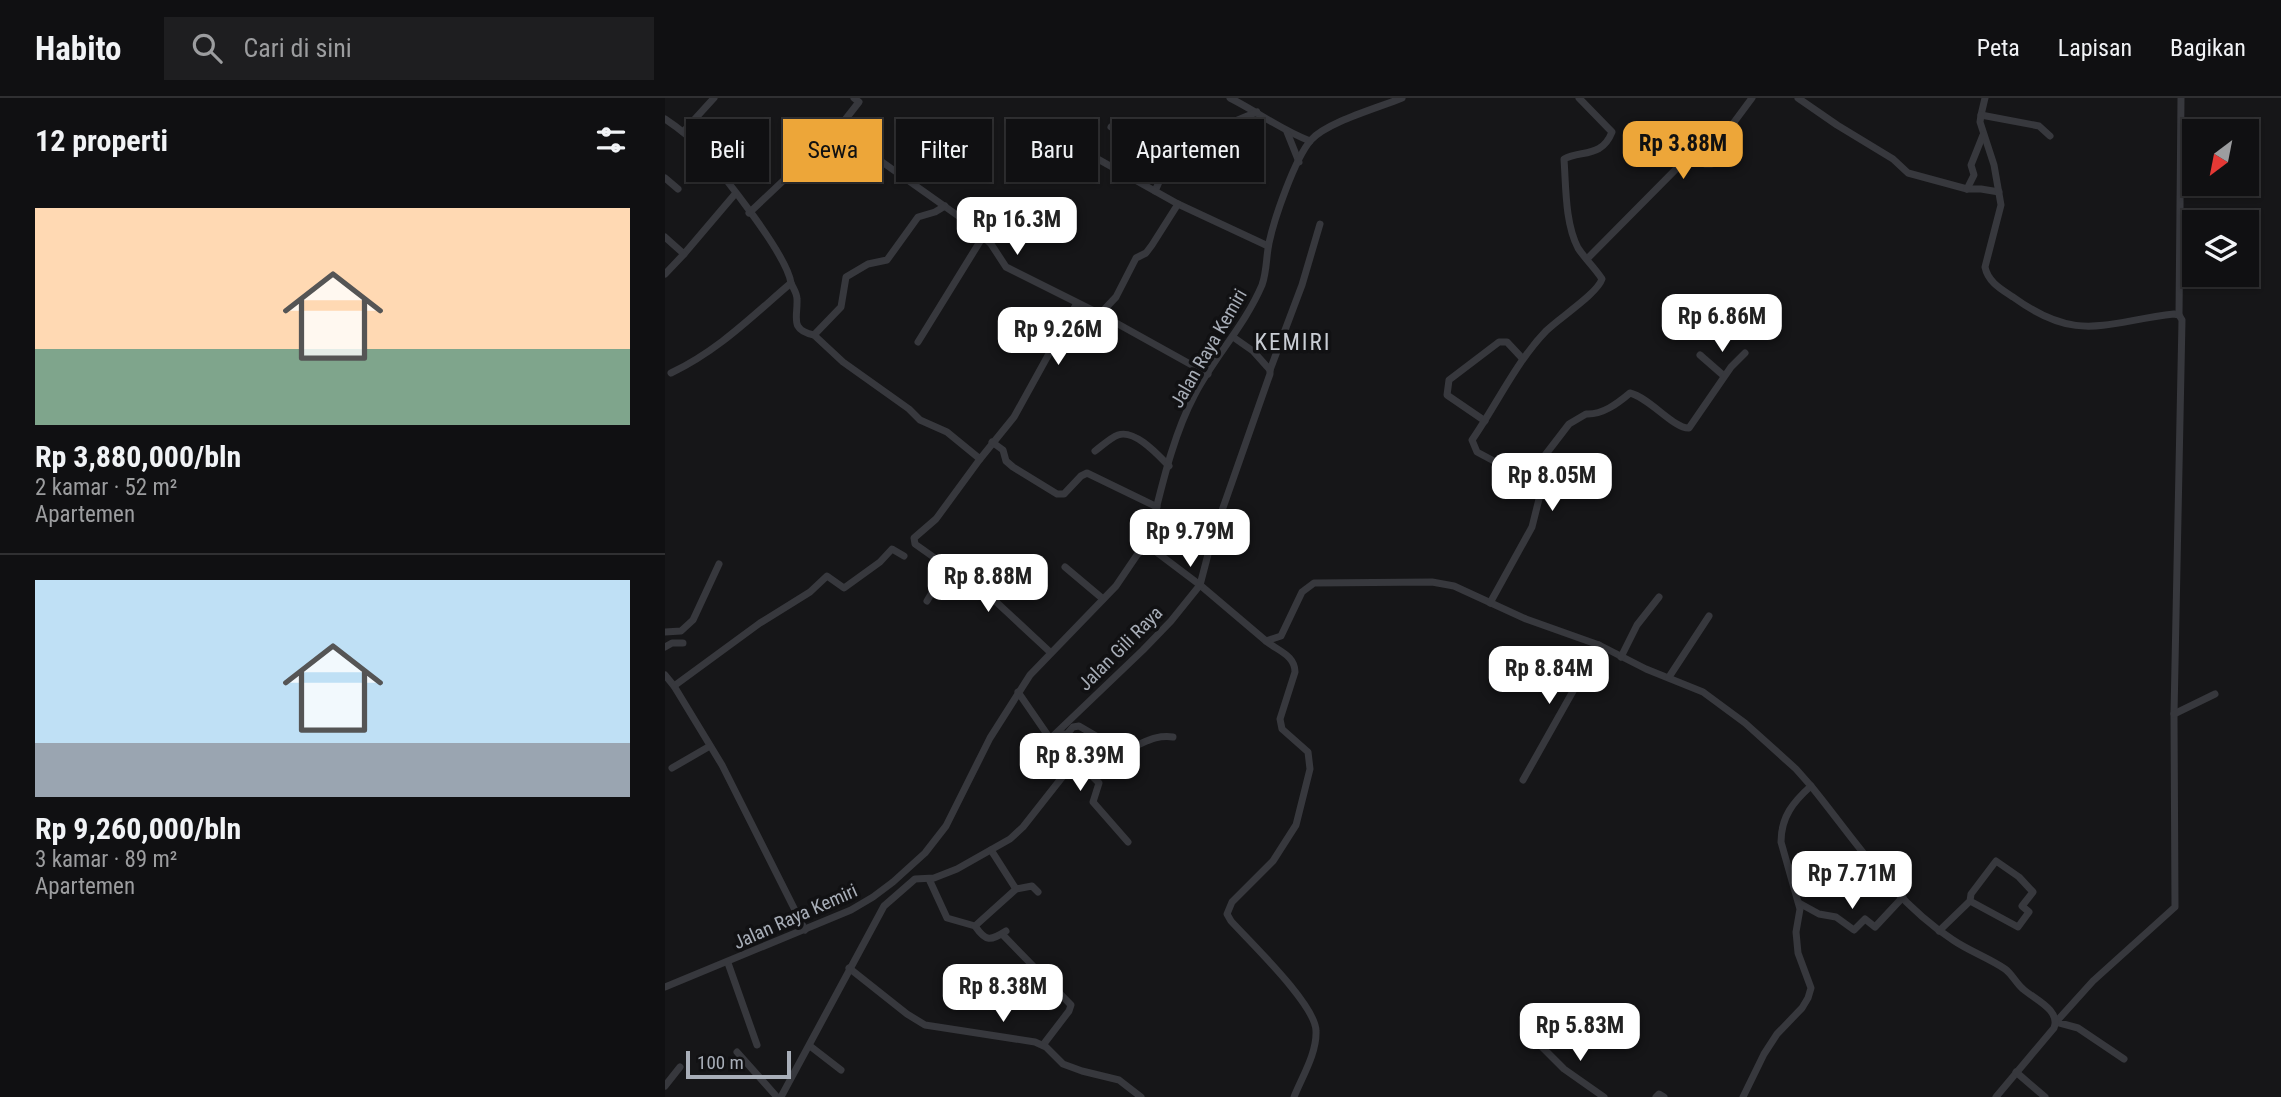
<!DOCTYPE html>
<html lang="id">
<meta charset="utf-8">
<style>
:root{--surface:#101012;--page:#1e1e20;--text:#f1f3f6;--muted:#9c9d9f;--line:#303032;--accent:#eda639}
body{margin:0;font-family:"Roboto Condensed",sans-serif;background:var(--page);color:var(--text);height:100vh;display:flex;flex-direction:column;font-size:26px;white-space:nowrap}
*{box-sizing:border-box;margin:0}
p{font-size:23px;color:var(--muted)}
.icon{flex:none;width:38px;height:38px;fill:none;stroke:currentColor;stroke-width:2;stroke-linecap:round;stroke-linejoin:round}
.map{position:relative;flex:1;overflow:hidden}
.sheet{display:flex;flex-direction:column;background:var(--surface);width:665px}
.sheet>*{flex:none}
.hud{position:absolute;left:21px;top:21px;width:665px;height:63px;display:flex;gap:14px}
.needle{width:46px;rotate:212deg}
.controls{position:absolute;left:1517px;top:21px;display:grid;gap:14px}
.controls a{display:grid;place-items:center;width:77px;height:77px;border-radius:0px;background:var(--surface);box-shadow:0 2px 5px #0004,0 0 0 2px var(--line);font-size:35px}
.scale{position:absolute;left:21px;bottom:18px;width:105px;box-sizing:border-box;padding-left:7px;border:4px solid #a8aeb8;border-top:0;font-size:19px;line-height:24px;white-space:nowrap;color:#a8aeb8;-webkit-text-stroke:5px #111113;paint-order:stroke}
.price{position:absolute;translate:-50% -60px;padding:0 16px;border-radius:14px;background:#fff;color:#222;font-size:23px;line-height:46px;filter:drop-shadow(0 2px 4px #0008)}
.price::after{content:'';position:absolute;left:50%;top:42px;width:21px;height:16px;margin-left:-10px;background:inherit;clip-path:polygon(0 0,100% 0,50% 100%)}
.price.active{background:var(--accent);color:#111}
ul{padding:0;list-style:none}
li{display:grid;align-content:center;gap:14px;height:371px;padding:0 35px}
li+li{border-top:2px solid var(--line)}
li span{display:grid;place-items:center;height:217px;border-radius:0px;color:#555}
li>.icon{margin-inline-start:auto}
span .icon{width:126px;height:126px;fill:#fffc;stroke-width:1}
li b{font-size:30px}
h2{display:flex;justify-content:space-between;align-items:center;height:84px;padding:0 35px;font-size:30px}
.pill{padding:0 24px;border-radius:0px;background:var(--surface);box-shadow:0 2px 5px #0004,0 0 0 2px var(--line);font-size:24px;line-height:63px}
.pill.active{background:var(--accent);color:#111}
header{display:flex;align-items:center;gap:42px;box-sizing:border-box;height:98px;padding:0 35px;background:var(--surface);border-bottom:2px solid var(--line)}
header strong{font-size:33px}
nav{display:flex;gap:38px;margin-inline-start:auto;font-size:24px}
.search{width:490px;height:63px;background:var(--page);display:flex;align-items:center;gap:18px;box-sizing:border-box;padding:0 24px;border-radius:0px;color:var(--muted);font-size:26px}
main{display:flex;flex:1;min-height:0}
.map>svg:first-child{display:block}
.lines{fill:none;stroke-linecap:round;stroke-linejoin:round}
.minor{stroke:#37383d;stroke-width:7}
.labels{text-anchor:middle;stroke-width:7;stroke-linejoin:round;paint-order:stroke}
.street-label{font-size:19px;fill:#a8aeb8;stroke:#111113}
.quarter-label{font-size:23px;letter-spacing:2px;fill:#c9cdd4;stroke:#111113}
</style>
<header>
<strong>Habito</strong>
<div class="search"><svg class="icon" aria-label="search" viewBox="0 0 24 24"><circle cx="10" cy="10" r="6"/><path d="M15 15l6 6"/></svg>Cari di sini</div>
<nav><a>Peta</a><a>Lapisan</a><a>Bagikan</a></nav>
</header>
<main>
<section class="sheet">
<h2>12 properti<svg class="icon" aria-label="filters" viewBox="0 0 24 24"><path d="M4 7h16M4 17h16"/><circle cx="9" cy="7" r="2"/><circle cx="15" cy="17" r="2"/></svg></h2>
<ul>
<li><span style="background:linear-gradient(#ffd9b3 65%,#7fa58c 0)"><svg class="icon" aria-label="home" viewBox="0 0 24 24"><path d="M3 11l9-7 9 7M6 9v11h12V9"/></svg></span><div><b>Rp 3,880,000/bln</b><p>2 kamar · 52 m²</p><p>Apartemen</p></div></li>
<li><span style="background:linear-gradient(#bfe0f5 75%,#9aa5b1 0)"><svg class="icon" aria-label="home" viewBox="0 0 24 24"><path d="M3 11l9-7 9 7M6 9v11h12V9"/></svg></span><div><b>Rp 9,260,000/bln</b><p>3 kamar · 89 m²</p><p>Apartemen</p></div></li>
</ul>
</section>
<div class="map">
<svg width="1616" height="999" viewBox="0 0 1616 999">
<rect width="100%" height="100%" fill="#161618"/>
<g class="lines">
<g class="minor">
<path d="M565,0C593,14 616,32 645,43"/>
<polyline points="1133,0 1172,27 1228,61 1243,75 1302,91 1316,91 1334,94"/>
<polyline points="1320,0 1316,17 1374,28 1385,38"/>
<path d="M1316,17L1315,24L1329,67L1336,107L1320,169C1323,184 1336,191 1348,199C1413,246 1439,224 1509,216L1514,217L1517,222L1509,616L1510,809L1428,883L1391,924L1413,930L1459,961"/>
<path d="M0,21C12,29 24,38 34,49C55,73 122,156 126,185C86,219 54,252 6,275"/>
<polyline points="446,29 500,60 501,68 490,93"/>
<polyline points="172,32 306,127 326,146 341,169 435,216 543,276"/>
<polyline points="18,34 49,0"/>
<polyline points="622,34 634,64"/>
<polyline points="534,38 592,14"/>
<polyline points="431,60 513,106 603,148"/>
<polyline points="0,80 13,91"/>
<polyline points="1302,91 1309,77 1306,67 1318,37"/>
<polyline points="84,115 172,32 194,4 189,0"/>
<polyline points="0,139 19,156 70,96"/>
<polyline points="922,161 1022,60 1040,66 1047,66 1064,31 1087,0"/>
<polyline points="0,176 19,156"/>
<path d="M126,185C128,190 132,195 132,201C133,219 124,232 149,237L176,209L181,179L203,166L222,162L253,119L270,114L280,108"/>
<polyline points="435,216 451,199 471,160 481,155 487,147 513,106"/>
<polyline points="1514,217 1516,0"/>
<polyline points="149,237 178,264 244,311 255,322 282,334 315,361 349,319 412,205"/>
<polyline points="253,244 319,137"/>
<polyline points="1035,257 1059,278"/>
<polyline points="605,272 637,187 655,126"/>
<polyline points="820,323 782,297 784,282 834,244 842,244 857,260"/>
<polyline points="327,344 338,352 341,363 348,369 392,396 399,396 416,378 422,375 492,409"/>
<path d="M430,353C437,348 445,340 453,337C470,331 493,357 504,368"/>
<path d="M861,382L904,326L921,316C937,317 952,306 965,295C985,300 1009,331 1024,330L1066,269L1080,255"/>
<path d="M482,447L535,487L601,543L616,538L637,494L649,485L767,484L789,488L861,521L934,547L981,571L1038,594L1080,625L1131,671L1146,688C1128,704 1116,719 1116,744L1135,811L1131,834L1133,855L1146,890L1143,900L1137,910L1112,936L1099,956L1078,999"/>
<polyline points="281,468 250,446 249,440 271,421 315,361"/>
<polyline points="400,469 438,501"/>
<polyline points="262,503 282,469 327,500 385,554"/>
<path d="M825,505L867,429L874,401L873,395L855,377L812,354L807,342C832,306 851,264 881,233C894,220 932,196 937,181C930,170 920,161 913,150C900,125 901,89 899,61C916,52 937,60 947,34L914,0"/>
<polyline points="0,534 16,533 28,522 54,466"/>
<path d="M601,543C613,553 630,557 630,574L615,621L617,631L643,654L645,671L631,727L608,763L567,804L562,816L566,823C585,844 651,907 651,933C652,955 637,979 629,999"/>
<polyline points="0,549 7,545 18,545"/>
<polyline points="956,559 972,527 994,499"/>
<polyline points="0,577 9,588 57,667 140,832"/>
<polyline points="1004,579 1044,518"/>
<polyline points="9,588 95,525 145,494 162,478 179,490 215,464 227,451 239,458"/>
<polyline points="353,594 384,639 387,639 478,552 506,523 535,487 547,441 605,276 605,272 588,253 568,239"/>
<polyline points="1509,616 1550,596"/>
<path d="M391,636H402L408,629L414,628L455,652C475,650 485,636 508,639"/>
<polyline points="386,640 406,668 422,673 434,685 428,704 463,744"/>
<polyline points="7,670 45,648"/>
<polyline points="858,682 934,547"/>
<path d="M1146,688C1190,742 1228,803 1288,842C1304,853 1324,860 1340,871C1347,876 1351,885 1358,891C1369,901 1396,912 1389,930L1331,999"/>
<polyline points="326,752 351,791 367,788 373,794"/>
<path d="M264,781L282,820L310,828C321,844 325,843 341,833"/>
<polyline points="1134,805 1154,816 1171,819 1189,832 1200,821 1210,829 1238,799"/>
<polyline points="310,828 351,791"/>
<polyline points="1274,833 1305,803 1306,796 1331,763 1354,779 1368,794 1357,808 1364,814 1353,829 1305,803"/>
<polyline points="337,836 406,907 404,913 378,947"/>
<polyline points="63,865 92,947"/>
<polyline points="184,870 242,916 260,927 370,944 381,949 398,966 417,973 454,982 476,999"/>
<path d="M0,889L186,812L208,799L228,784L260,755L281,728L325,640L365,577L451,488L472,457L482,447C495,397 506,341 530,296C550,258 580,227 597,187C602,173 601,159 604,145C609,121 630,60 646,42C662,24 713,10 737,0"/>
<polyline points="145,948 176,972"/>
<polyline points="876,948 899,971 939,999"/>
<polyline points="72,954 112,999"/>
<polyline points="1351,974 1380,999"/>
<polyline points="0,988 15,969"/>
<polyline points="116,999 219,808 250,781 269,780 292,771 345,741 358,729 406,668 448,648"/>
<polyline points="991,999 994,996 999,999"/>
</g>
</g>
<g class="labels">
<g class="street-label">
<text transform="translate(543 250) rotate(-60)" y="7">Jalan Raya Kemiri</text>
<text transform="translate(455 550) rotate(-45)" y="7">Jalan Gili Raya</text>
<text transform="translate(130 818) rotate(-24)" y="7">Jalan Raya Kemiri</text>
</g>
<g class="quarter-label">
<text x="628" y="252">KEMIRI</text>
</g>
</g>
</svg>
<div class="controls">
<a><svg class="needle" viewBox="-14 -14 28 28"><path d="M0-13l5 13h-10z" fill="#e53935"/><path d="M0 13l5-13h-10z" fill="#9c9d9f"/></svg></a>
<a><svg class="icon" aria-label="layers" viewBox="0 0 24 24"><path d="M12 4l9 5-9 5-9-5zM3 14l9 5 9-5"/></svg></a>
</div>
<div class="scale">100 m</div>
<b class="price active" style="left:1018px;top:83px">Rp 3.88M</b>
<b class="price" style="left:352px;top:159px">Rp 16.3M</b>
<b class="price" style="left:1057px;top:256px">Rp 6.86M</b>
<b class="price" style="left:393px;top:269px">Rp 9.26M</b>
<b class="price" style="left:887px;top:415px">Rp 8.05M</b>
<b class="price" style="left:525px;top:471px">Rp 9.79M</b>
<b class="price" style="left:323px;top:516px">Rp 8.88M</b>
<b class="price" style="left:884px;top:608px">Rp 8.84M</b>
<b class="price" style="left:415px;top:695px">Rp 8.39M</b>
<b class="price" style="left:1187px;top:813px">Rp 7.71M</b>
<b class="price" style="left:338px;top:926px">Rp 8.38M</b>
<b class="price" style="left:915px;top:965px">Rp 5.83M</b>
<div class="hud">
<a class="pill">Beli</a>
<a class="pill active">Sewa</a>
<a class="pill">Filter</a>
<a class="pill">Baru</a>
<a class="pill">Apartemen</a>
</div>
</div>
</main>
